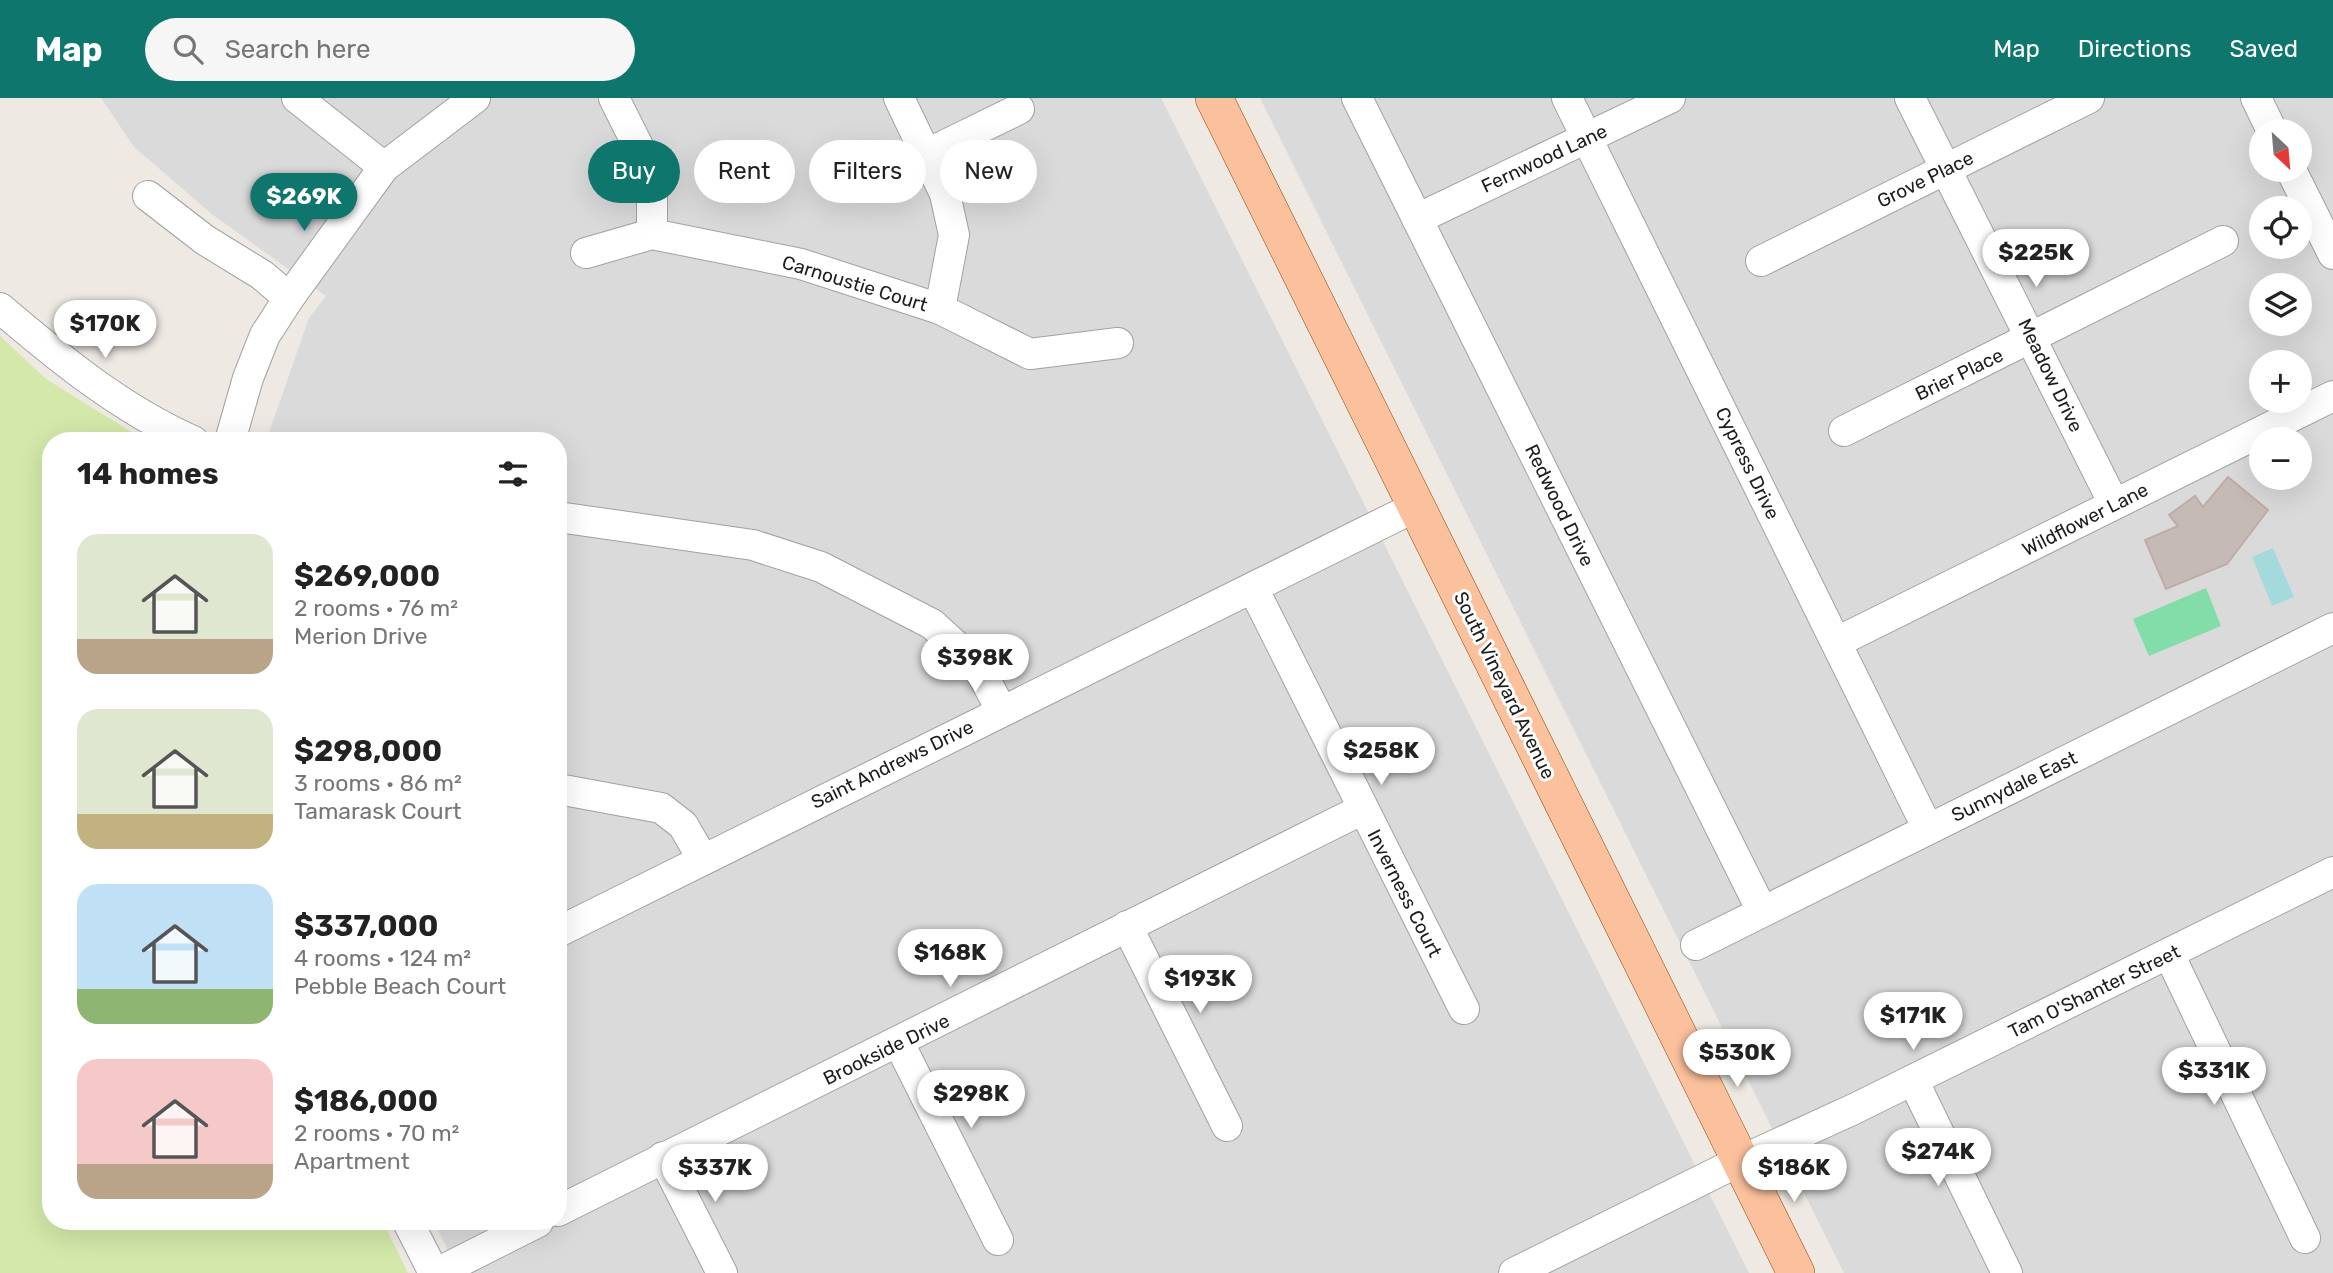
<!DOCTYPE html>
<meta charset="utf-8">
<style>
:root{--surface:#fff;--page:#f6f6f6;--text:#222;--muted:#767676;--accent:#0f766e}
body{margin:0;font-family:Rubik,sans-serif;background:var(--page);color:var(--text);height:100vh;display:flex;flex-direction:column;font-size:26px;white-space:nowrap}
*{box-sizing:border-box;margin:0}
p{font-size:23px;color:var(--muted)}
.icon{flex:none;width:38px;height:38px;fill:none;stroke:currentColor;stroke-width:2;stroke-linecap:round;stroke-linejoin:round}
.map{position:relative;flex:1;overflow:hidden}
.sheet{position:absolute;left:42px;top:334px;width:525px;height:798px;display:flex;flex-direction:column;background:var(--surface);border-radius:28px;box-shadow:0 7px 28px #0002}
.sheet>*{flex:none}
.guide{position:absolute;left:588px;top:42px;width:665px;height:63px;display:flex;gap:14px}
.needle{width:46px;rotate:154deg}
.controls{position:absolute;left:2249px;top:21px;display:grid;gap:14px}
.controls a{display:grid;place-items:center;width:63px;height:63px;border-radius:50%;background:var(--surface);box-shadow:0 7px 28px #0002;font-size:35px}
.price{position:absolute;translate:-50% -60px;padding:0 16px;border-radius:24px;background:#fff;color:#222;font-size:23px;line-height:46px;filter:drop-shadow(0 2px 4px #0008)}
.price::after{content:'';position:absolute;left:50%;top:42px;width:21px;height:16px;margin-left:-10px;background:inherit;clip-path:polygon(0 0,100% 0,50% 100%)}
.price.on{background:var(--accent);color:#fff}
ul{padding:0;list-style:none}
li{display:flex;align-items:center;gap:21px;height:175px;padding:0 35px}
li span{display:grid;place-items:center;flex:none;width:196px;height:140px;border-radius:21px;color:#555}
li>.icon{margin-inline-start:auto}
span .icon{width:84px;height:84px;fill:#fffc;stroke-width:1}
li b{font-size:30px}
h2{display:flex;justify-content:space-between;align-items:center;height:84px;padding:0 35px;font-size:30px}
.pill{padding:0 24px;border-radius:32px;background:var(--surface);box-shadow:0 7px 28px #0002;font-size:24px;line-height:63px}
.pill.on{background:var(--accent);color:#fff}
header{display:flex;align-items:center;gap:42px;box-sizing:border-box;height:98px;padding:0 35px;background:var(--accent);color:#fff}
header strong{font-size:33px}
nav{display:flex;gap:38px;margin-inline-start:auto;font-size:24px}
.search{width:490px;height:63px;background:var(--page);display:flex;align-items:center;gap:18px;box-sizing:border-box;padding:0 24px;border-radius:38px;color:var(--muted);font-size:26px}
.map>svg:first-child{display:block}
.residential{fill:#dbdadb;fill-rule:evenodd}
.grass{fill:#d4e8a9}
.pitch{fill:#82dda8}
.water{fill:#a4dadc}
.building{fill:#c6bab7;stroke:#c0aca6;stroke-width:2}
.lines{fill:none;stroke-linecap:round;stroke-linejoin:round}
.minor-casing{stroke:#a1a1a1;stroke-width:32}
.major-casing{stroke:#954802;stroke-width:38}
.minor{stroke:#fff;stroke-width:30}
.major{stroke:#fbc09c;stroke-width:37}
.labels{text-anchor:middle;stroke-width:6;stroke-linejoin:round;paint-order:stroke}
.street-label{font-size:19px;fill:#1d1d1d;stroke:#fff}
</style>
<header>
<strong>Map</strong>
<div class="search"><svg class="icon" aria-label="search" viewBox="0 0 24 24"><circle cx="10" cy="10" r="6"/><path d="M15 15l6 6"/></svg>Search here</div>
<nav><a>Map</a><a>Directions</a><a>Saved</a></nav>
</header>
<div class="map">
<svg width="2333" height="1175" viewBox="0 0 2333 1175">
<rect width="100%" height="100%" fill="#eee9e3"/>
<g class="residential">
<polygon points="101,0 1161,0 1749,1175 459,1175 434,1124 558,1124 558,343 266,343 309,220 326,198 213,117 134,49"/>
<path d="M1260,0H2333V1175H1844ZM2261,33H2300V72H2261ZM2261,110H2300V149H2261ZM2261,187H2300V226H2261ZM2261,264H2300V303H2261ZM2261,341H2300V380H2261Z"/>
</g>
<polygon class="grass" points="0,238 46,281 146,343 51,343 51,1124 383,1124 408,1175 0,1175"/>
<polygon class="pitch" points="2206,490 2221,528 2149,558 2133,521"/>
<polygon class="water" points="2273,450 2294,499 2272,508 2252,459"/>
<polygon class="building" points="2228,379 2268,412 2227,466 2166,491 2145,442 2178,428 2169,417 2195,398 2203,409"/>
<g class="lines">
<g class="minor-casing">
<g id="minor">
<polyline points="297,0 384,69"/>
<polyline points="614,0 643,58 652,85 652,136"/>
<polyline points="899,0 945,96 954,137 940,211"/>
<polyline points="1357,0 1762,813"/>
<polyline points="1567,0 1928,731"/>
<polyline points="1910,0 2114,406"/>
<polyline points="2256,0 2272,33"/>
<polyline points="927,56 1019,11"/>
<polyline points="2291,72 2333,156"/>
<polyline points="148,98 205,142 262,177 289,200"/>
<polyline points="1417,121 1670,0"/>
<polyline points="586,155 652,136 801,166 940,211 1030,256 1118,245"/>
<polyline points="1761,163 2089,0"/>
<path d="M0,210C60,261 121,311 193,343"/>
<polyline points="1844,333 2223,143"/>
<polyline points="230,343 248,280 265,237 289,200 384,69 475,0"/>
<polyline points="558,419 753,447 821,469 932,526 978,568 1001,612"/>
<polyline points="1253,490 1464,911"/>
<polyline points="1837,544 2333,298"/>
<polyline points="558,691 661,710 683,727 702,760"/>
<polyline points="1127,828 1227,1028"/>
<polyline points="558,834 1417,408"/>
<polyline points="1696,847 2333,530"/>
<polyline points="2169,856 2305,1140"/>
<polyline points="899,945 998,1142"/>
<polyline points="1913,982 2007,1175"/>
<polyline points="663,1059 722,1175"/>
<polyline points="558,1113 1363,711"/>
<polyline points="408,1124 434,1175"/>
<polyline points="437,1175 538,1124"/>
<polyline points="1514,1175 1740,1063 1854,1011 2333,774"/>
</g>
</g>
<g class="major-casing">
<polyline id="major" points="1214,0 1796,1175"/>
</g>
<use href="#minor" class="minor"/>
<use href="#major" class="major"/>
</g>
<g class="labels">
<g class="street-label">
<text transform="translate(1544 60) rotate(-25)" y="7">Fernwood Lane</text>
<text transform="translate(1925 81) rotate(-26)" y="7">Grove Place</text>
<text transform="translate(855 185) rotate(17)" y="7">Carnoustie Court</text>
<text transform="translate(1959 276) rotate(-26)" y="7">Brier Place</text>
<text transform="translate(2051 277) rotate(64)" y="7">Meadow Drive</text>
<text transform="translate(1748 365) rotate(64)" y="7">Cypress Drive</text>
<text transform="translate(1560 407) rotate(64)" y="7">Redwood Drive</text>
<text transform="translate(2085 421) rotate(-27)" y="7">Wildflower Lane</text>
<text transform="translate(1505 587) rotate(64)" y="7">South Vineyard Avenue</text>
<text transform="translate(892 666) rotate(-26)" y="7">Saint Andrews Drive</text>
<text transform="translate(2014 688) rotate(-26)" y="7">Sunnydale East</text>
<text transform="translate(1405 795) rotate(63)" y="7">Inverness Court</text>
<text transform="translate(2094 893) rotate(-26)" y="7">Tam O'Shanter Street</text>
<text transform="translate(886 951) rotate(-26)" y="7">Brookside Drive</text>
</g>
</g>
</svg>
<div class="controls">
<a><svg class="needle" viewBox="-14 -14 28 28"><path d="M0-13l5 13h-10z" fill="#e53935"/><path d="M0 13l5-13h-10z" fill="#767676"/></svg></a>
<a><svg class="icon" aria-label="locate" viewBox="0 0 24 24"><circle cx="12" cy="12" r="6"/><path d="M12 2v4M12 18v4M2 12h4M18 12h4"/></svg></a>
<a><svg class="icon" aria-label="layers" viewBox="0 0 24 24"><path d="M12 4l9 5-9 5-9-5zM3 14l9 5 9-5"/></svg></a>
<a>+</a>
<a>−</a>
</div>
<b class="price on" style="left:304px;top:135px">$269K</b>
<b class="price" style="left:2036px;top:191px">$225K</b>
<b class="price" style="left:105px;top:262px">$170K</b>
<b class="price" style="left:975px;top:596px">$398K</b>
<b class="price" style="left:1381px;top:689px">$258K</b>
<b class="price" style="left:950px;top:891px">$168K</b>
<b class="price" style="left:1200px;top:917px">$193K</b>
<b class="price" style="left:1913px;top:954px">$171K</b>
<b class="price" style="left:1737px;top:991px">$530K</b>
<b class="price" style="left:2214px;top:1009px">$331K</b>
<b class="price" style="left:971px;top:1032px">$298K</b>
<b class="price" style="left:1938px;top:1090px">$274K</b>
<b class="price" style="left:715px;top:1106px">$337K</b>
<b class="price" style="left:1794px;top:1106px">$186K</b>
<div class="guide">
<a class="pill on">Buy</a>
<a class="pill">Rent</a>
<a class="pill">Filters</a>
<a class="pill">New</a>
</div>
<section class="sheet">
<h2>14 homes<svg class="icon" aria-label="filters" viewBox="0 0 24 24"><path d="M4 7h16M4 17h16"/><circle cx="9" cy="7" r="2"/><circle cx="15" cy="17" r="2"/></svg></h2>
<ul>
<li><span style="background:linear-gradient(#dfe7d0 75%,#b9a48a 0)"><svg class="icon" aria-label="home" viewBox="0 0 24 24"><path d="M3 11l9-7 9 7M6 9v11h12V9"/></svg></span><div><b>$269,000</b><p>2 rooms · 76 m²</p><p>Merion Drive</p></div></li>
<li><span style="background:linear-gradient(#dfe7d0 75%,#c2b280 0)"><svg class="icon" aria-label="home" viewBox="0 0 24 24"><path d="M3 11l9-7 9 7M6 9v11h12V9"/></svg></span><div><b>$298,000</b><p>3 rooms · 86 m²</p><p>Tamarask Court</p></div></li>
<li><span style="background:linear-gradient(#bfe0f5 75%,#8fb573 0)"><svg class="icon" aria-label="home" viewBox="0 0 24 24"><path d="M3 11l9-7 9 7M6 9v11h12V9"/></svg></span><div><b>$337,000</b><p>4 rooms · 124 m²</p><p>Pebble Beach Court</p></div></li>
<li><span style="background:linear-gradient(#f6c9c9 75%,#b9a48a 0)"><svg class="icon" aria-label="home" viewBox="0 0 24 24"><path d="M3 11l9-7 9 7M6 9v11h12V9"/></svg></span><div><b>$186,000</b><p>2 rooms · 70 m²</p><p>Apartment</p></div></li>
</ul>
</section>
</div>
